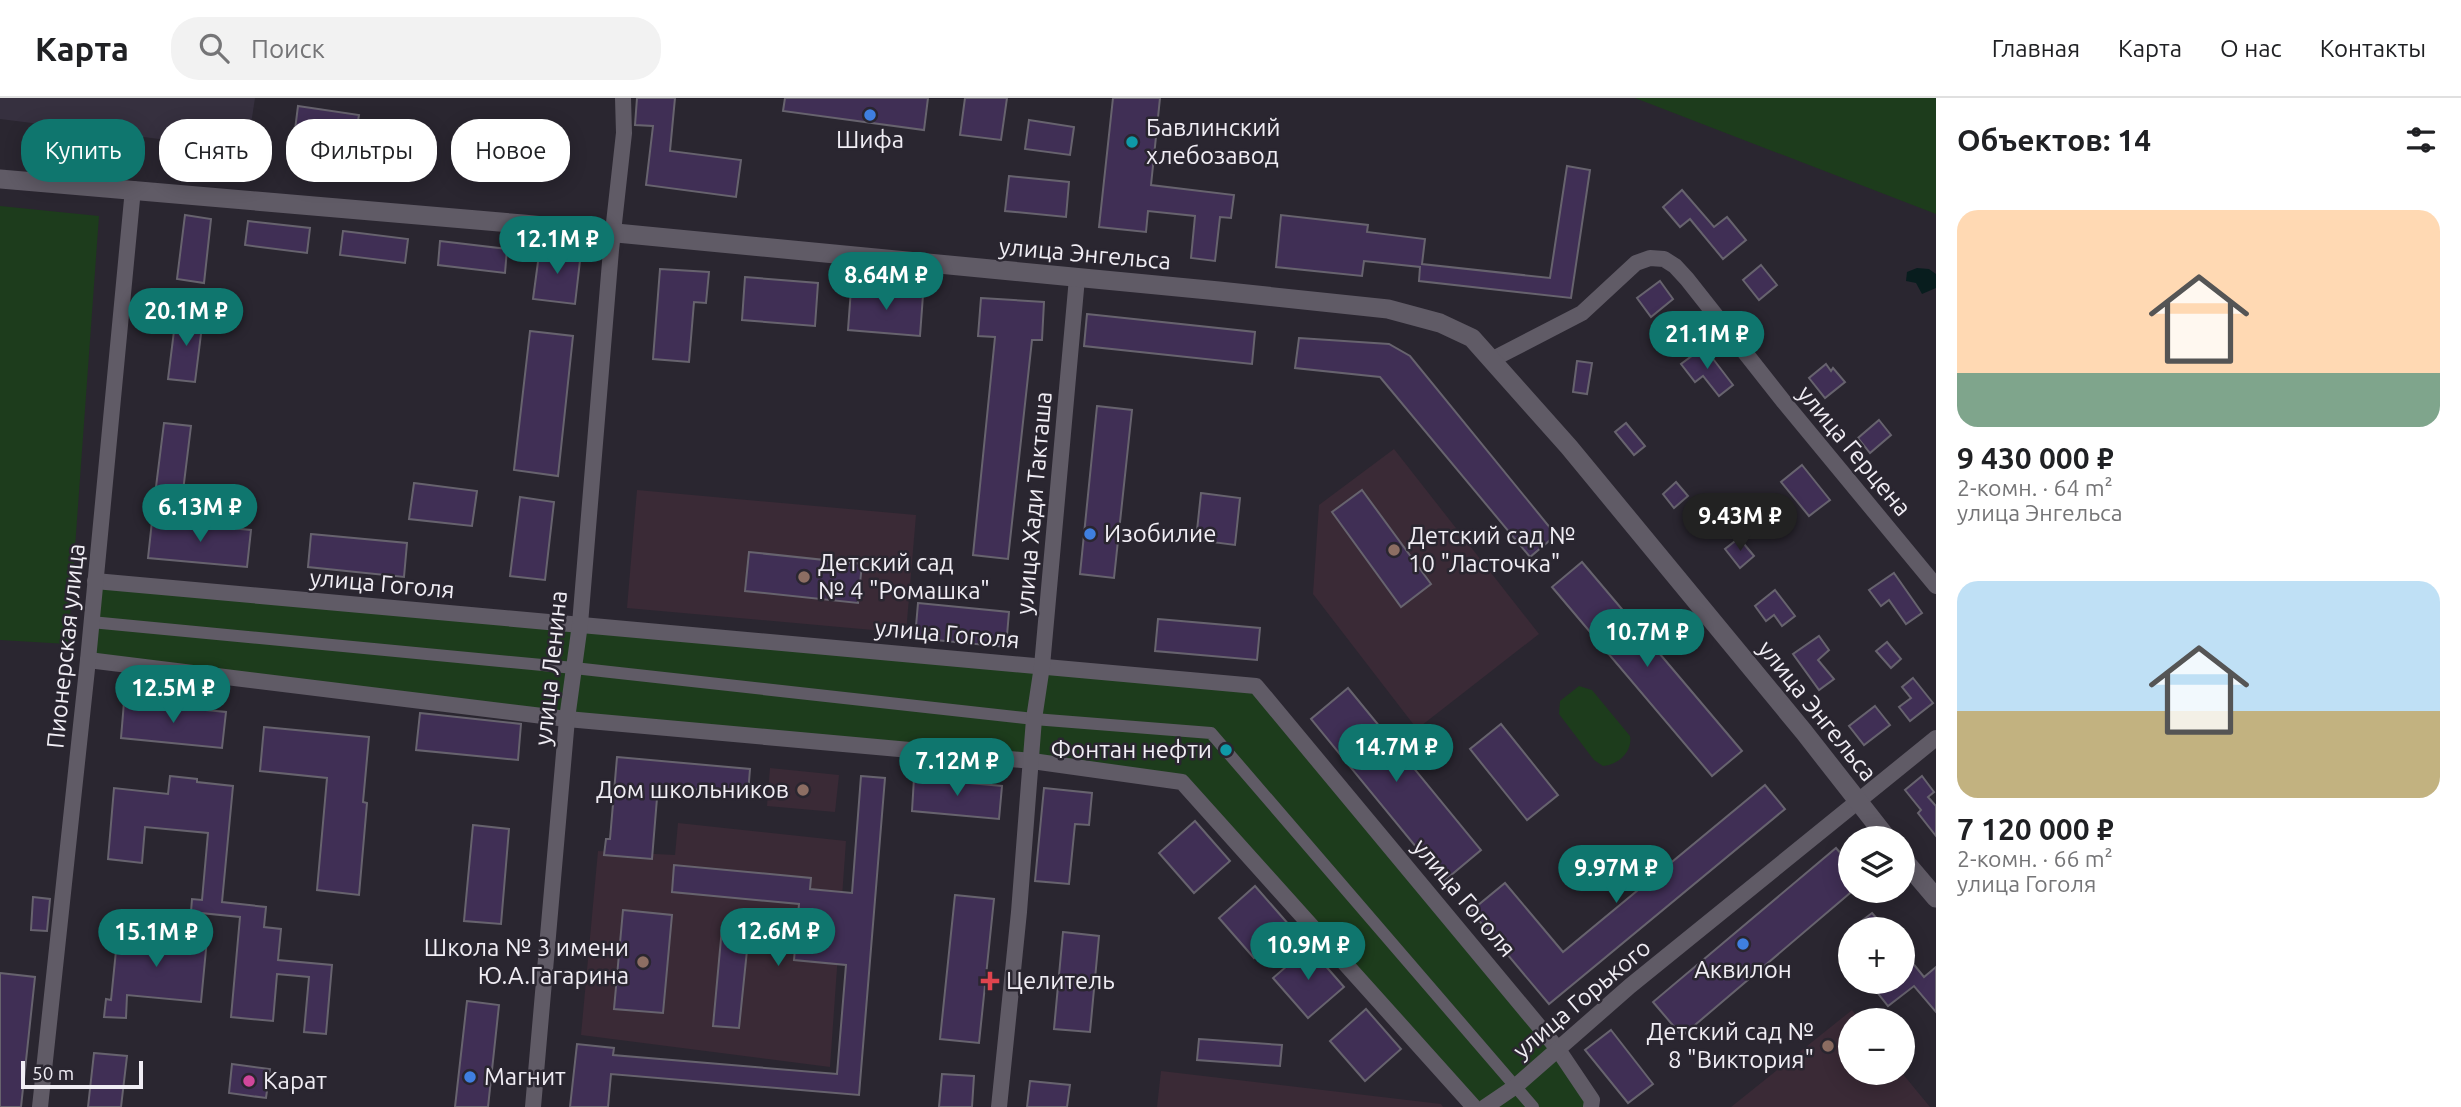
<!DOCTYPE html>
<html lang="ru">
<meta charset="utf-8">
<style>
:root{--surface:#fff;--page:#f2f2f2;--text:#202124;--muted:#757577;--line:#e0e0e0;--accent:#0f766e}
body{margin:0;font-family:Ubuntu,sans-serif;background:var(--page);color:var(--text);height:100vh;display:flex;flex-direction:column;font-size:26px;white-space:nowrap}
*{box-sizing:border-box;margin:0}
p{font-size:23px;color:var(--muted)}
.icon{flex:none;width:38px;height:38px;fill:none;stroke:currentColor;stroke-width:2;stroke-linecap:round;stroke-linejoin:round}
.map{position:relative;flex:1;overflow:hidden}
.sheet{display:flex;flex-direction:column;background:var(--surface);width:525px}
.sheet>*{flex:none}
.banner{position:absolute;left:21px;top:21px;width:665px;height:63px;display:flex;gap:14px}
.fabs{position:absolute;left:1838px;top:728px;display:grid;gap:14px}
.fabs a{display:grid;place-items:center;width:77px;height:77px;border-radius:50%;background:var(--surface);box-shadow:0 4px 18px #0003;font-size:35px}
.scale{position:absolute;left:21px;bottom:18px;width:122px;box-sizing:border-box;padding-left:7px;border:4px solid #f0edf4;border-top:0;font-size:19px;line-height:24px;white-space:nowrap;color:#f0edf4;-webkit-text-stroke:5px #2a2630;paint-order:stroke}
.price{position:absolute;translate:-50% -60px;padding:0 16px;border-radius:24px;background:var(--accent);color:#fff;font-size:23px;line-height:46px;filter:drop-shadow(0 2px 4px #0008)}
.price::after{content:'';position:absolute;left:50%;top:42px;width:21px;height:16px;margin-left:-10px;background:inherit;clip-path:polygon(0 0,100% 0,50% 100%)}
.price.on{background:#222;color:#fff}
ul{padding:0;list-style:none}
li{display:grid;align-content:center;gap:14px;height:371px;padding:0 21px}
li span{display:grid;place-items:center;height:217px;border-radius:21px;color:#555}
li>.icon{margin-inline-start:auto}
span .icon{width:126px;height:126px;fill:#fffc;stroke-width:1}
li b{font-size:30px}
h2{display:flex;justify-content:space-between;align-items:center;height:84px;padding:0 21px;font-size:30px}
.tag{padding:0 24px;border-radius:28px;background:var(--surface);box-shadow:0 4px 18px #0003;font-size:24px;line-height:63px}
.tag.on{background:var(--accent);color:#fff}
header{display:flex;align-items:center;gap:42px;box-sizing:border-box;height:98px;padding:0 35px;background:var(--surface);border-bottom:2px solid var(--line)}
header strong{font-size:33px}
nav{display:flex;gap:38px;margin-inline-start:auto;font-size:24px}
.search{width:490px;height:63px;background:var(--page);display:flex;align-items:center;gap:18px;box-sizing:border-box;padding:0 24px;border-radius:28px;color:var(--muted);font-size:26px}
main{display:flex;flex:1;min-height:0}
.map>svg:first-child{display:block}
.built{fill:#36303f}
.education{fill:#3a2a36}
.green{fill:#1d3c1c}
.water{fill:#081d1e}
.building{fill:#402f55;stroke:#67636e;stroke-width:2}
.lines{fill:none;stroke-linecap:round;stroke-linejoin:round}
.pedestrian{stroke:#605b66;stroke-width:12}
.minor{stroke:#605b66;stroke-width:16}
.tertiary{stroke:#605b66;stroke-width:19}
.shop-dot{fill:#3f7fe0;stroke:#2a2630;stroke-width:2.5}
.culture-dot{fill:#0f9aa8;stroke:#2a2630;stroke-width:2.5}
.education-dot{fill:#8d6e63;stroke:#2a2630;stroke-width:2.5}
.health-dot{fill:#e0444e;stroke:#2a2630;stroke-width:2.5}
.hotel-dot{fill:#d1479c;stroke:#2a2630;stroke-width:2.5}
.labels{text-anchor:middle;stroke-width:5;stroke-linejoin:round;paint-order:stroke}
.poi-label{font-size:24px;fill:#f0edf4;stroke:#2a2630;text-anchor:start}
.street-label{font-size:24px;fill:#f0edf4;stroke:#2a2630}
</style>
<header>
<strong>Карта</strong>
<div class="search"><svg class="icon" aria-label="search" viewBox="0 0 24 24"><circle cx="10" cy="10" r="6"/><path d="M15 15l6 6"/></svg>Поиск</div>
<nav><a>Главная</a><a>Карта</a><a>О нас</a><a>Контакты</a></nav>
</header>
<main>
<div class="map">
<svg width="1936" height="1009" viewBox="0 0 1936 1009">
<rect width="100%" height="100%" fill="#2a2630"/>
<polygon class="built" points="0,0 255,0 247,52 0,21"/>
<g class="education">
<polygon points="1394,351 1539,536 1417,631 1313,496 1319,407"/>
<polygon points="637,392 916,417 906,535 627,510"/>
<polygon points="770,670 839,677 835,714 767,708"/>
<polygon points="678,725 846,743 830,969 581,937 598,753 675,757"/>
<polygon points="1852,912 1860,922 1850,922 1850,975 1902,975 1930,1009 1731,1009"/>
<polygon points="1161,973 1441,1006 1443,1009 1157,1009"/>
</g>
<g class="green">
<polygon points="1635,0 1936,0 1936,116"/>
<polygon points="0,108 99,118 68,546 0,542"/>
<polygon points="95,483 1256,588 1446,813 1591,1009 1474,1009 1182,684 88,562"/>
<path d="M1579,588L1592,592L1630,638C1633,653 1618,667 1603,668L1594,662L1559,616L1560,603Z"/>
</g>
<polygon class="water" points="1917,170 1929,171 1936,176 1936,190 1922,196 1916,185 1906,183 1907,174"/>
<g class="building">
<polygon points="637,0 675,0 670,53 741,62 736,99 646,87 653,28 635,27"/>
<polygon points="785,0 928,0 924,32 783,13"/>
<polygon points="965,0 1007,0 1001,42 960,37"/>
<polygon points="1113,0 1160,0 1151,87 1234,97 1231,120 1220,119 1215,163 1191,160 1195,118 1148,113 1146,134 1099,129"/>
<polygon points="298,8 359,17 355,40 295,32"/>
<polygon points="1029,22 1074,29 1070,57 1025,51"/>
<polygon points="1567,68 1590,72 1571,200 1419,183 1420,169 1364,163 1362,178 1276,169 1281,117 1368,127 1367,134 1425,141 1422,166 1550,180"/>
<polygon points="1009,78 1069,84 1066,119 1005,113"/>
<polygon points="1682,92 1714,129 1727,119 1746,142 1723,161 1690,121 1680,129 1663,109"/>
<polygon points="185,117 211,121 204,185 177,181"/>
<polygon points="248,123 310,130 307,155 245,147"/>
<polygon points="343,133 408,141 405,165 340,157"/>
<polygon points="440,143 507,151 505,175 438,167"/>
<polygon points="540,149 581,154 575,206 533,201"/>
<polygon points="1761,167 1777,187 1759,202 1743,182"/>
<polygon points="660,171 709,174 706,205 694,204 689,264 653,261"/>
<polygon points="745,179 818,185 815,228 742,222"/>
<polygon points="1660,183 1673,201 1651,219 1637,200"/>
<polygon points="851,191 923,197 920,238 848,232"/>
<polygon points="981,200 1044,204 1042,242 1032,242 1008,461 973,457 995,239 978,238"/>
<polygon points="1087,216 1255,234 1252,266 1084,248"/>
<polygon points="176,217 203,220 195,284 168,281"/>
<polygon points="530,233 573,238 558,378 514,372"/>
<polygon points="1299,240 1389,246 1410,258 1556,437 1530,459 1380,279 1295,270"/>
<polygon points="1704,249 1733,287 1719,298 1703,278 1695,284 1681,266"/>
<polygon points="1577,263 1592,265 1587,296 1573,294"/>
<polygon points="1826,266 1831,273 1833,270 1845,284 1825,300 1809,280"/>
<polygon points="1097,308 1132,312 1114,480 1080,476"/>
<polygon points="1879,322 1891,337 1870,355 1858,340"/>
<polygon points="164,325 191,328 183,393 156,389"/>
<polygon points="1626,325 1645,348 1634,357 1615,334"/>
<polygon points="1802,367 1830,402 1809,418 1781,384"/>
<polygon points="1676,384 1688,398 1674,410 1663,396"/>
<polygon points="414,385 477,393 472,428 409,421"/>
<polygon points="1362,392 1431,486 1401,509 1332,414"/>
<polygon points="1201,395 1240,400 1235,447 1196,442"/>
<polygon points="520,399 554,404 545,482 510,478"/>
<polygon points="152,423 251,432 247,469 148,460"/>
<polygon points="311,436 407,445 404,479 308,469"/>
<polygon points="1739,440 1754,458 1740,470 1725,451"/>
<polygon points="749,454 862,466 858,505 745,493"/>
<polygon points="1582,464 1742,653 1712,678 1552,489"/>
<polygon points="1894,475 1922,515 1906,526 1889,502 1881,508 1869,492"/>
<polygon points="1775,492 1795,518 1782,528 1774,517 1766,523 1755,508"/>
<polygon points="918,505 1009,514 1006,549 915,540"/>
<polygon points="1158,521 1260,530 1257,562 1155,553"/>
<polygon points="1819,538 1829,552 1818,562 1834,581 1819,592 1793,556"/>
<polygon points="1887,544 1901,561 1891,570 1876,553"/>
<polygon points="1913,580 1933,605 1910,623 1899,609 1911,600 1902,589"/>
<polygon points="1348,590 1481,752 1444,783 1311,621"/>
<polygon points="124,604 226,614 222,650 121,640"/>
<polygon points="1875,608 1890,627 1864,647 1849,628"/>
<polygon points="420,615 521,626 518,662 416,652"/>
<polygon points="1501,626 1558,697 1527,722 1470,651"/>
<polygon points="264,629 369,639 363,704 367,705 359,797 317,792 327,680 260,673"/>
<polygon points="617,659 750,671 748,696 658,688 652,761 604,757 606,741 610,741"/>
<polygon points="170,678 197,681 197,684 233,688 222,804 266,809 264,829 281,831 278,862 332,867 326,936 304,934 309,879 277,876 273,923 231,919 240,819 191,814 192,801 202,802 208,735 145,729 142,765 108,761 114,690 168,696"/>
<polygon points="861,678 885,680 859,997 611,976 608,1009 570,1009 577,946 614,950 613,957 837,976 846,867 794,862 799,806 672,794 674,767 811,780 810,791 852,795"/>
<polygon points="1922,678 1934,694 1928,699 1936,708 1936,738 1918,715 1921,712 1905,692"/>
<polygon points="914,680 1002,688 999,721 912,713"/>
<polygon points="1765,687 1785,711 1549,906 1471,813 1505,785 1563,854"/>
<polygon points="1044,690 1092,695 1089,727 1075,726 1069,786 1035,783"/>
<polygon points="1195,723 1230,763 1194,795 1159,755"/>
<polygon points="473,727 509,731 501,826 464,823"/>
<polygon points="1836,750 1850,766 1850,795 1682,938 1653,904"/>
<polygon points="1255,788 1290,828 1254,860 1219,820"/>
<polygon points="955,797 994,801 979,945 940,941"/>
<polygon points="33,799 50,801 47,833 31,832"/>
<polygon points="623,812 672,817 663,915 614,911"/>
<polygon points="1872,815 1886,831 1851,831"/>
<polygon points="722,830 749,833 739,930 713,928"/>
<polygon points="118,833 207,841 201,904 127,897 126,920 104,919 106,901 111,902"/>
<polygon points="1063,834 1099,838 1090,934 1054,931"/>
<polygon points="1309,849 1344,889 1308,920 1273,880"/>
<polygon points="1902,852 1924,879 1936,869 1936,914 1914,888 1888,908 1869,884 1902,884"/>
<polygon points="0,875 35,879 21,1009 0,1009"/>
<polygon points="467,903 499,907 488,1009 455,1009"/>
<polygon points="1366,911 1401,951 1365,983 1330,943"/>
<polygon points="1611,932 1653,986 1628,1005 1585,952"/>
<polygon points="1199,941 1282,947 1280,968 1197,962"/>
<polygon points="94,955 127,958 121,1009 88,1009"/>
<polygon points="232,966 270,971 266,1000 229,995"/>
<polygon points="942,976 974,978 972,1009 939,1009"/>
<polygon points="1030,983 1070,987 1067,1009 1027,1009"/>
</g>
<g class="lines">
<polyline class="pedestrian" points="91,524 574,570 1034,621 1211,635 1533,1009"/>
<g class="minor">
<polyline points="1493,261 1582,215 1636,165 1650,160 1664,161 1675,168 1687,181 1784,304 1936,488"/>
<polyline points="95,483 1256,588 1557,950 1592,1002 1591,1009"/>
<polyline points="88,562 567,621 1032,663 1182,684 1474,1009"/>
<polyline points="40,1009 88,562 133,91"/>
<polyline points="533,1009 567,621 580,526 611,152 624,35 623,0"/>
<polyline points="999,1009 1019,814 1034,621 1042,568 1077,180"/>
<polyline points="1485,1009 1516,988 1630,888 1936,640"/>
</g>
<g class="tertiary">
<polyline points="0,81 523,126 1219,193 1388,211 1440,225 1472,240 1569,349 1804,634 1887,740"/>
<polyline points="1902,760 1936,800"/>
</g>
</g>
<g class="shop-dot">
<circle cx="870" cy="17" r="7"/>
<circle cx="1090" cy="436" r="7"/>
<circle cx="1743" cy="846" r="7"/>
<circle cx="470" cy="979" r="7"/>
</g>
<g class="culture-dot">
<circle cx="1132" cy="44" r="7"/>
<circle cx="1226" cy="652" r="7"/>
</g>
<g class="education-dot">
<circle cx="1394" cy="452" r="7"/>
<circle cx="804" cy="479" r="7"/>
<circle cx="803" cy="692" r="7"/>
<circle cx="643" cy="864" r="7"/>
<circle cx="1828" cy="948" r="7"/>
</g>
<path class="health-dot" d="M986.5 872.5h7v7h7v7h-7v7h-7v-7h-7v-7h7z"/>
<circle class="hotel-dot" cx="249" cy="983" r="7"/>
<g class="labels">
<g class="poi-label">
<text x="1146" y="38">Бавлинский<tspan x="1146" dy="28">хлебозавод</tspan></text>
<text x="870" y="50" text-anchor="middle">Шифа</text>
<text x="1104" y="444">Изобилие</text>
<text x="1408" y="446">Детский сад №<tspan x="1408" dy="28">10 "Ласточка"</tspan></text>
<text x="818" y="473">Детский сад<tspan x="818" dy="28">№ 4 "Ромашка"</tspan></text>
<text x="1212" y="660" text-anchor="end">Фонтан нефти</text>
<text x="789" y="700" text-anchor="end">Дом школьников</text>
<text x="629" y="858" text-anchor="end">Школа № 3 имени<tspan x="629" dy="28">Ю.А.Гагарина</tspan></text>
<text x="1743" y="880" text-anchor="middle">Аквилон</text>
<text x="1006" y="891">Целитель</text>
<text x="1814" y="942" text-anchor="end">Детский сад №<tspan x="1814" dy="28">8 "Виктория"</tspan></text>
<text x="484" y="987">Магнит</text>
<text x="263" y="991">Карат</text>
</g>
<g class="street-label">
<text transform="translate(1085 156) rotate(5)" y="8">улица Энгельса</text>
<text transform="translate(1854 353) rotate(50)" y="8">улица Герцена</text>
<text transform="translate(1034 405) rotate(-85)" y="8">улица Хади Такташа</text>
<text transform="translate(382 486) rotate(5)" y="8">улица Гоголя</text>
<text transform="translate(947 536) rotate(5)" y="8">улица Гоголя</text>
<text transform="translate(66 548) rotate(-84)" y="8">Пионерская улица</text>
<text transform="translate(551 570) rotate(-84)" y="8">улица Ленина</text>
<text transform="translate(1817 613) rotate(51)" y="8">улица Энгельса</text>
<text transform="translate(1464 800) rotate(50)" y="8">улица Гоголя</text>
<text transform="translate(1582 901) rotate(-40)" y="8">улица Горького</text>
</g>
</g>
</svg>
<div class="fabs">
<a><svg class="icon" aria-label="layers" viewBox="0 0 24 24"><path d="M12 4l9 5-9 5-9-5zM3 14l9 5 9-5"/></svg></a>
<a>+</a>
<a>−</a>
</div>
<div class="scale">50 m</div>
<b class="price" style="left:557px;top:178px">12.1M ₽</b>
<b class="price" style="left:886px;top:214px">8.64M ₽</b>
<b class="price" style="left:186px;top:250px">20.1M ₽</b>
<b class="price" style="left:1707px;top:273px">21.1M ₽</b>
<b class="price" style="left:200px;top:446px">6.13M ₽</b>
<b class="price on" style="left:1740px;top:455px">9.43M ₽</b>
<b class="price" style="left:1647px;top:571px">10.7M ₽</b>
<b class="price" style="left:173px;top:627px">12.5M ₽</b>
<b class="price" style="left:1396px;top:686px">14.7M ₽</b>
<b class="price" style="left:957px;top:700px">7.12M ₽</b>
<b class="price" style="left:1616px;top:807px">9.97M ₽</b>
<b class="price" style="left:778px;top:870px">12.6M ₽</b>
<b class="price" style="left:156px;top:871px">15.1M ₽</b>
<b class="price" style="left:1308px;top:884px">10.9M ₽</b>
<div class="banner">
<a class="tag on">Купить</a>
<a class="tag">Снять</a>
<a class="tag">Фильтры</a>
<a class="tag">Новое</a>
</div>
</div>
<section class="sheet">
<h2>Объектов: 14<svg class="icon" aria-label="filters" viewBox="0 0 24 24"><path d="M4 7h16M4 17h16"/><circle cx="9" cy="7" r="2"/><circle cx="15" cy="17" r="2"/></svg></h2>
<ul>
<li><span style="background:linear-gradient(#ffd9b3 75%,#7fa58c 0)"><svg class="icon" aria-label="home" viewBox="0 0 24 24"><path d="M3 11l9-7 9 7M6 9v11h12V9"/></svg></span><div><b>9 430 000 ₽</b><p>2-комн. · 64 m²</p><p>улица Энгельса</p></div></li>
<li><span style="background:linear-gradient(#bfe0f5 60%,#c2b280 0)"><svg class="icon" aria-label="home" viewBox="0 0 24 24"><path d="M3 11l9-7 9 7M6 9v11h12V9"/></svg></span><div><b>7 120 000 ₽</b><p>2-комн. · 66 m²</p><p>улица Гоголя</p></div></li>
</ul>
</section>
</main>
